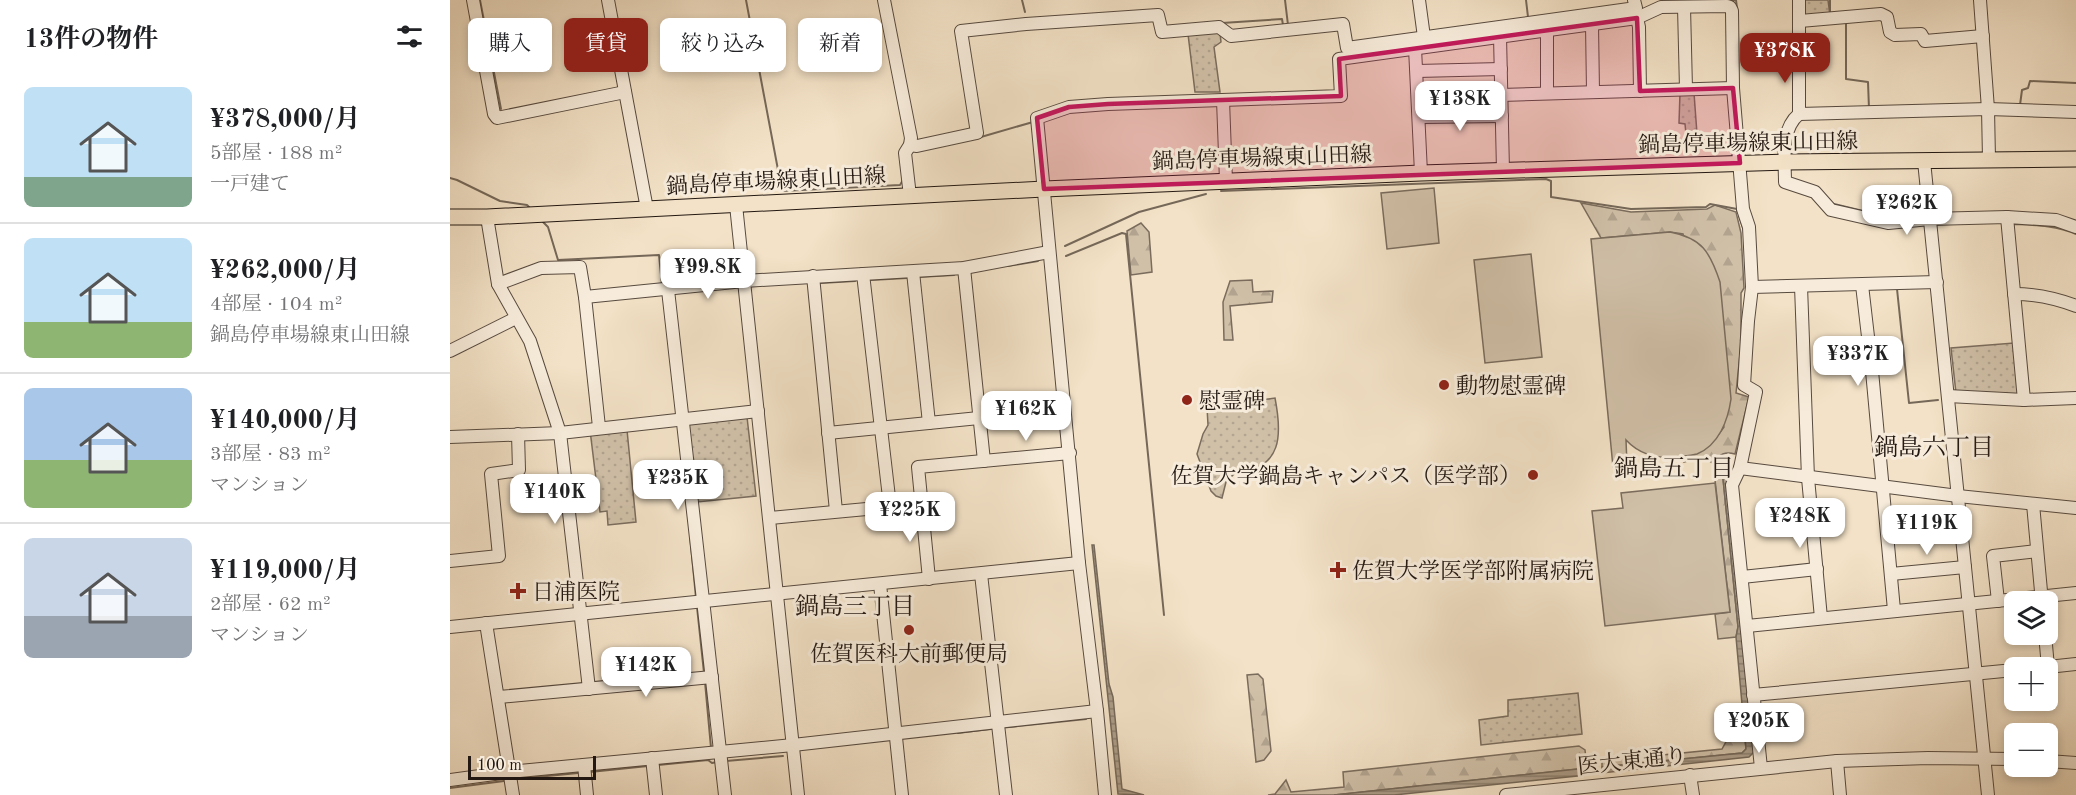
<!DOCTYPE html>
<html lang="ja">
<meta charset="utf-8">
<style>
:root{--surface:#fff;--page:#f6f6f6;--text:#202124;--muted:#757577;--line:#e0e0e0;--accent:#8f2418}
body{margin:0;font-family:"Old Standard TT","Noto Serif JP",serif;background:var(--page);color:var(--text);height:100vh;display:flex;flex-direction:column;font-size:22px;white-space:nowrap}
*{box-sizing:border-box;margin:0}
p{font-size:20px;color:var(--muted)}
.icon{flex:none;width:33px;height:33px;fill:none;stroke:currentColor;stroke-width:2;stroke-linecap:round;stroke-linejoin:round}
.map{position:relative;flex:1;overflow:hidden}
.panel{display:flex;flex-direction:column;background:var(--surface);width:450px}
.panel>*{flex:none}
.banner{position:absolute;left:18px;top:18px;width:570px;height:54px;display:flex;gap:12px}
.tools{position:absolute;left:1554px;top:591px;display:grid;gap:12px}
.tools a{display:grid;place-items:center;width:54px;height:54px;border-radius:9px;background:var(--surface);box-shadow:0 3px 9px #0003;font-size:30px}
.scale{position:absolute;left:18px;bottom:15px;width:128px;box-sizing:border-box;padding-left:6px;border:3px solid #231812;border-top:0;font-size:16px;line-height:21px;white-space:nowrap;color:#231812;-webkit-text-stroke:4px #f7ecdb;paint-order:stroke}
.price{position:absolute;translate:-50% -51px;padding:0 14px;border-radius:12px;background:#fff;color:#222;font-size:20px;line-height:39px;filter:drop-shadow(0 2px 3px #0008)}
.price::after{content:'';position:absolute;left:50%;top:36px;width:18px;height:14px;margin-left:-9px;background:inherit;clip-path:polygon(0 0,100% 0,50% 100%)}
.price.active{background:var(--accent);color:#fff}
ul{padding:0;list-style:none}
li{display:flex;align-items:center;gap:18px;height:150px;padding:0 24px}
li+li{border-top:2px solid var(--line)}
li span{display:grid;place-items:center;flex:none;width:168px;height:120px;border-radius:9px;color:#555}
li>.icon{margin-inline-start:auto}
span .icon{width:72px;height:72px;fill:#fffc;stroke-width:1}
li b{font-size:26px}
h2{display:flex;justify-content:space-between;align-items:center;height:72px;padding:0 24px;font-size:26px}
.tag{padding:0 21px;border-radius:9px;background:var(--surface);box-shadow:0 3px 9px #0003;font-size:21px;line-height:54px}
.tag.active{background:var(--accent);color:#fff}
main{display:flex;flex:1;min-height:0}
.map>svg:first-child{display:block}
.green{fill:url(#green-dots);stroke:#7a6c5d;stroke-width:1.5}
.forest{fill:url(#forest-firs);stroke:#7a6c5d;stroke-width:1.5}
.pitch{fill:#d0c0a8;stroke:#7a6c5d;stroke-width:1.5}
.water{fill:url(#water-rules);stroke:#756859;stroke-width:1.5}
.lines{fill:none;stroke-linecap:round;stroke-linejoin:round}
.stream{stroke:#756859;stroke-width:2}
.minor-casing{stroke:#574a3f;stroke-width:14}
.major-casing{stroke:#231812;stroke-width:17}
.minor{stroke:#f7ecdb;stroke-width:12}
.major{stroke:#f3e2c7;stroke-width:15}
.marked{fill:#c2185b;fill-opacity:0.2;stroke:#c2185b;stroke-width:4.5;stroke-linejoin:round}
.poi-dot{fill:#8f2418;stroke:#f7ecdb;stroke-width:2}
.labels{text-anchor:middle;stroke-width:6;stroke-linejoin:round;paint-order:stroke}
.street-label{font-size:22px;fill:#231812;stroke:#f7ecdb}
.poi-label{font-size:22px;fill:#231812;stroke:#f7ecdb;text-anchor:start}
.neighbourhood-label{font-size:24px;fill:#231812;stroke:#f7ecdb}
</style>
<main>
<section class="panel">
<h2>13件の物件<svg class="icon" aria-label="filters" viewBox="0 0 24 24"><path d="M4 7h16M4 17h16"/><circle cx="9" cy="7" r="2"/><circle cx="15" cy="17" r="2"/></svg></h2>
<ul>
<li><span style="background:linear-gradient(#bfe0f5 75%,#7fa58c 0)"><svg class="icon" aria-label="home" viewBox="0 0 24 24"><path d="M3 11l9-7 9 7M6 9v11h12V9"/></svg></span><div><b>¥378,000/月</b><p>5部屋 · 188 m²</p><p>一戸建て</p></div></li>
<li><span style="background:linear-gradient(#bfe0f5 70%,#8fb573 0)"><svg class="icon" aria-label="home" viewBox="0 0 24 24"><path d="M3 11l9-7 9 7M6 9v11h12V9"/></svg></span><div><b>¥262,000/月</b><p>4部屋 · 104 m²</p><p>鍋島停車場線東山田線</p></div></li>
<li><span style="background:linear-gradient(#a9c7e8 60%,#8fb573 0)"><svg class="icon" aria-label="home" viewBox="0 0 24 24"><path d="M3 11l9-7 9 7M6 9v11h12V9"/></svg></span><div><b>¥140,000/月</b><p>3部屋 · 83 m²</p><p>マンション</p></div></li>
<li><span style="background:linear-gradient(#c9d6e8 65%,#9aa5b1 0)"><svg class="icon" aria-label="home" viewBox="0 0 24 24"><path d="M3 11l9-7 9 7M6 9v11h12V9"/></svg></span><div><b>¥119,000/月</b><p>2部屋 · 62 m²</p><p>マンション</p></div></li>
</ul>
</section>
<div class="map">
<svg width="1626" height="795" viewBox="0 0 1626 795">
<defs>
<pattern id="green-dots" width="8" height="8" patternUnits="userSpaceOnUse" patternTransform="scale(1.5)"><rect width="8" height="8" fill="#d0c0a8"/><path d="M2 2h.1M6 6h.1" fill="none" stroke="#b2a490" stroke-width="1.8" stroke-linecap="round"/></pattern>
<pattern id="forest-firs" width="22" height="20" patternUnits="userSpaceOnUse" patternTransform="scale(1.5)"><rect width="22" height="20" fill="#d0c0a8"/><path d="M5 1l3.5 6h-7zM16 11l3.5 6h-7z" fill="#b2a490"/></pattern>
<pattern id="water-rules" width="6" height="5" patternUnits="userSpaceOnUse" patternTransform="scale(1.5)"><rect width="6" height="5" fill="#ac9d89"/><path d="M0 2.5h6" fill="none" stroke="#8c7f6f"/></pattern>
</defs>
<rect width="100%" height="100%" fill="#f3e2c7"/>
<filter id="stains"><feTurbulence type="fractalNoise" baseFrequency=".00333" numOctaves="4"/><feColorMatrix values="0 0 0 0 .2 0 0 0 0 .09 0 0 0 0 .02 0 0 0 .5 -.17"/></filter>
<radialGradient id="worn" r=".72"><stop offset=".6" stop-color="#630" stop-opacity="0"/><stop offset="1" stop-color="#630" stop-opacity=".3"/></radialGradient>
<g class="green">
<polygon points="1351,0 1378,0 1380,16 1352,18"/>
<polygon points="770,33 771,42 764,47 770,92 745,92 738,34"/>
<polygon points="1230,93 1244,93 1247,134 1236,134 1235,124 1229,123"/>
<polygon points="1564,343 1569,396 1506,393 1501,348"/>
<path d="M825,398C832,434 833,469 786,472L776,482L772,498L766,496L761,491L747,454L753,434L758,425L757,407Z"/>
<polygon points="297,417 306,496 247,502 238,422"/>
<polygon points="140,430 177,430 186,522 158,525 157,511 150,512"/>
<polygon points="1128,693 1132,734 1031,745 1029,720 1058,716 1058,700"/>
</g>
<g class="forest">
<path d="M1131,203L1181,212L1257,209L1265,205L1286,212L1291,233L1294,288L1291,293V344L1286,393L1299,397L1285,454C1275,451 1270,454 1263,463L1252,457L1234,462L1233,455C1253,453 1263,443 1274,427L1233,234L1220,232L1151,238Z"/>
<polygon points="691,223 699,232 702,272 681,275 677,231"/>
<polygon points="802,280 803,292 823,291 822,302 780,306 783,340 774,340 773,302 780,281"/>
<polygon points="1271,459 1288,627 1286,637 1268,639 1265,614 1280,612 1264,471"/>
<polygon points="808,674 813,679 821,751 814,760 806,762 797,675"/>
<polygon points="1295,739 1296,749 1292,753 1152,767 1152,761 1272,749 1277,740"/>
<polygon points="1129,746 1135,750 1137,768 884,795 818,795 825,794 836,780 841,792 894,787 893,772"/>
</g>
<g class="pitch">
<polygon points="984,188 989,243 937,249 931,193"/>
<path d="M1220,232C1252,238 1260,252 1270,282L1281,399C1278,420 1269,445 1247,454C1240,456 1230,456 1223,457C1205,459 1188,453 1176,440L1177,465L1163,467L1141,239Z"/>
<polygon points="1081,254 1092,357 1035,363 1024,260"/>
<polygon points="1265,483 1280,612 1155,626 1142,511 1173,508 1171,493"/>
</g>
<g class="water">
<polygon points="1271,459 1275,459 1304,752 1299,757 1152,773 1152,767 1292,753 1296,749 1286,637 1288,627"/>
<polygon points="642,545 644,545 659,684 663,697 672,789 694,795 668,794"/>
<polygon points="1137,768 1137,775 944,795 884,795"/>
</g>
<g class="lines">
<g class="stream">
<polyline points="30,0 51,109"/>
<polyline points="296,0 332,191 450,185 453,180"/>
<polyline points="572,0 575,12"/>
<polyline points="835,0 838,25"/>
<polyline points="1076,0 1078,17"/>
<polyline points="1276,0 1286,0 1287,8"/>
<polyline points="1380,0 1380,13"/>
<polyline points="1396,22 1396,79 1418,82 1419,109"/>
<polyline points="772,23 832,19 833,25"/>
<polyline points="1570,105 1572,90 1578,88 1580,81 1626,83"/>
<polyline points="531,137 583,122"/>
<polyline points="1291,137 1308,146 1329,151"/>
<polyline points="0,178 7,180 50,201 77,205 80,208"/>
<polyline points="771,191 1096,179 1101,181 1101,197 1181,209 1256,207 1260,204 1287,209 1287,211"/>
<polyline points="1380,203 1413,211"/>
<polyline points="1289,216 1294,231"/>
<polyline points="92,221 98,227 108,260 209,255 212,285"/>
<path d="M1563,224C1584,225 1606,225 1626,234"/>
<polyline points="615,246 689,212 756,194"/>
<polyline points="616,256 672,233 676,234 714,615"/>
<polyline points="558,266 588,261"/>
<polyline points="469,277 504,275"/>
<polyline points="421,280 457,278"/>
<polyline points="371,283 405,281"/>
<polyline points="1445,289 1447,289 1459,403 1488,400"/>
<polyline points="240,535 246,598"/>
<polyline points="247,607 254,673"/>
<polyline points="255,682 261,748"/>
<polyline points="558,727 636,719"/>
<polyline points="508,733 539,729"/>
<polyline points="276,761 333,756"/>
<polyline points="208,765 258,760 262,763 267,762"/>
<polyline points="140,772 198,766"/>
<polyline points="1135,772 1153,770"/>
<polyline points="66,779 128,773"/>
<polyline points="0,788 54,781"/>
</g>
<g class="minor-casing">
<g id="minor">
<polyline points="23,0 44,114 47,118 175,92"/>
<polyline points="158,0 197,209"/>
<polyline points="434,0 461,138 460,145 455,153 460,196"/>
<polyline points="969,0 974,37"/>
<path d="M1349,0V114C1330,130 1335,159 1335,182L1365,192L1381,210L1438,223L1480,219L1557,217L1606,220L1626,227"/>
<polyline points="1530,0 1538,109 1539,159"/>
<polyline points="1234,7 1236,89"/>
<polyline points="1187,18 1189,27 1190,91"/>
<polyline points="1350,21 1431,14 1437,17 1440,32 1445,35 1471,34 1475,41 1533,36"/>
<polyline points="1142,24 1143,92"/>
<polyline points="1097,30 1097,93"/>
<polyline points="1050,36 1053,171"/>
<polyline points="965,48 971,173"/>
<polyline points="967,71 1051,69"/>
<polyline points="1051,95 1283,88"/>
<polyline points="773,100 776,181"/>
<polyline points="1349,114 1538,109 1626,112"/>
<polyline points="969,117 1052,116"/>
<polyline points="460,145 467,146 527,133 511,31 576,24 708,15 712,32 769,27 781,36 893,24 897,48 1186,8 1184,0"/>
<polyline points="1474,161 1538,795"/>
<polyline points="286,205 348,795"/>
<polyline points="37,217 48,284 80,341 110,433 139,689"/>
<polyline points="1557,217 1574,400"/>
<polyline points="514,268 534,461"/>
<polyline points="463,272 479,423"/>
<polyline points="413,274 440,506"/>
<polyline points="363,276 386,511"/>
<polyline points="48,284 91,268 130,267 135,297 149,427"/>
<polyline points="1412,285 1422,371 1444,610"/>
<polyline points="1351,286 1358,478 1371,618"/>
<polyline points="1302,287 1487,282"/>
<polyline points="218,290 275,795"/>
<path d="M1564,294C1586,294 1605,298 1626,306"/>
<polyline points="135,297 294,281 514,268 599,252"/>
<polyline points="0,351 66,318"/>
<polyline points="1498,396 1574,400 1626,398"/>
<polyline points="378,433 529,418"/>
<polyline points="0,437 110,433 308,411"/>
<polyline points="1290,468 1508,496 1626,508"/>
<polyline points="1583,504 1592,602"/>
<polyline points="320,518 470,504"/>
<polyline points="0,561 49,556 41,474 69,470 68,434"/>
<polyline points="531,574 556,795"/>
<polyline points="1441,574 1515,567"/>
<polyline points="1292,577 1367,569"/>
<polyline points="479,579 468,467 620,453"/>
<polyline points="430,584 452,795"/>
<polyline points="1548,601 1543,556 1587,551"/>
<polyline points="36,623 63,795"/>
<polyline points="1297,626 1626,593"/>
<polyline points="0,627 629,563"/>
<polyline points="1598,667 1626,664"/>
<polyline points="1589,668 1598,667 1595,634"/>
<polyline points="1303,695 1564,670"/>
<polyline points="49,697 262,677"/>
<polyline points="202,758 206,795"/>
<polyline points="1387,761 1390,795"/>
<polyline points="1598,761 1626,763"/>
<polyline points="134,765 137,795"/>
<polyline points="1240,775 1243,795"/>
<polyline points="0,780 59,772 343,745 647,711"/>
<polyline points="655,795 647,711 629,563 587,118 619,107 658,104 891,96 889,59 1187,18 1211,7 1277,6 1280,7 1282,11 1283,88 1293,209 1299,227 1302,287 1298,321 1294,385 1306,392 1290,468 1282,485 1311,768"/>
<polyline points="1056,795 1387,761 1478,758 1564,759"/>
</g>
</g>
<g class="major-casing">
<polyline id="major" points="0,217 37,217 594,189 971,173 1335,162 1626,159"/>
</g>
<use href="#minor" class="minor"/>
<use href="#major" class="major"/>
</g>
<path class="marked" d="M1187,18L1190,91L1283,88L1290,163L594,189L587,118L619,107L658,104L891,96L889,59Z"/>
<g class="poi-dot">
<circle cx="994" cy="385" r="6"/>
<circle cx="737" cy="400" r="6"/>
<circle cx="1083" cy="475" r="6"/>
<path d="M885 561h6v6h6v6h-6v6h-6v-6h-6v-6h6z"/>
<path d="M65 582h6v6h6v6h-6v6h-6v-6h-6v-6h6z"/>
<circle cx="459" cy="630" r="6"/>
</g>
<g class="labels">
<g class="street-label">
<text transform="translate(1298 142) rotate(-1)" y="8">鍋島停車場線東山田線</text>
<text transform="translate(812 157) rotate(-2)" y="8">鍋島停車場線東山田線</text>
<text transform="translate(326 180) rotate(-3)" y="8">鍋島停車場線東山田線</text>
<text transform="translate(1182 760) rotate(-6)" y="8">医大東通り</text>
</g>
<g class="poi-label">
<text x="1006" y="393">動物慰霊碑</text>
<text x="749" y="408">慰霊碑</text>
<text x="1071" y="483" text-anchor="end">佐賀大学鍋島キャンパス（医学部）</text>
<text x="902" y="578">佐賀大学医学部附属病院</text>
<text x="82" y="599">日浦医院</text>
<text x="459" y="661" text-anchor="middle">佐賀医科大前郵便局</text>
</g>
<g class="neighbourhood-label">
<text x="1484" y="455">鍋島六丁目</text>
<text x="1224" y="476">鍋島五丁目</text>
<text x="405" y="614">鍋島三丁目</text>
</g>
</g>
<rect width="100%" height="100%" filter="url(#stains)"/>
<rect width="100%" height="100%" fill="url(#worn)"/>
</svg>
<div class="tools">
<a><svg class="icon" aria-label="layers" viewBox="0 0 24 24"><path d="M12 4l9 5-9 5-9-5zM3 14l9 5 9-5"/></svg></a>
<a>+</a>
<a>−</a>
</div>
<div class="scale">100 m</div>
<b class="price active" style="left:1335px;top:84px">¥378K</b>
<b class="price" style="left:1010px;top:132px">¥138K</b>
<b class="price" style="left:1457px;top:236px">¥262K</b>
<b class="price" style="left:258px;top:300px">¥99.8K</b>
<b class="price" style="left:1408px;top:387px">¥337K</b>
<b class="price" style="left:576px;top:442px">¥162K</b>
<b class="price" style="left:228px;top:511px">¥235K</b>
<b class="price" style="left:105px;top:525px">¥140K</b>
<b class="price" style="left:460px;top:543px">¥225K</b>
<b class="price" style="left:1350px;top:549px">¥248K</b>
<b class="price" style="left:1477px;top:556px">¥119K</b>
<b class="price" style="left:196px;top:698px">¥142K</b>
<b class="price" style="left:1309px;top:754px">¥205K</b>
<div class="banner">
<a class="tag">購入</a>
<a class="tag active">賃貸</a>
<a class="tag">絞り込み</a>
<a class="tag">新着</a>
</div>
</div>
</main>
